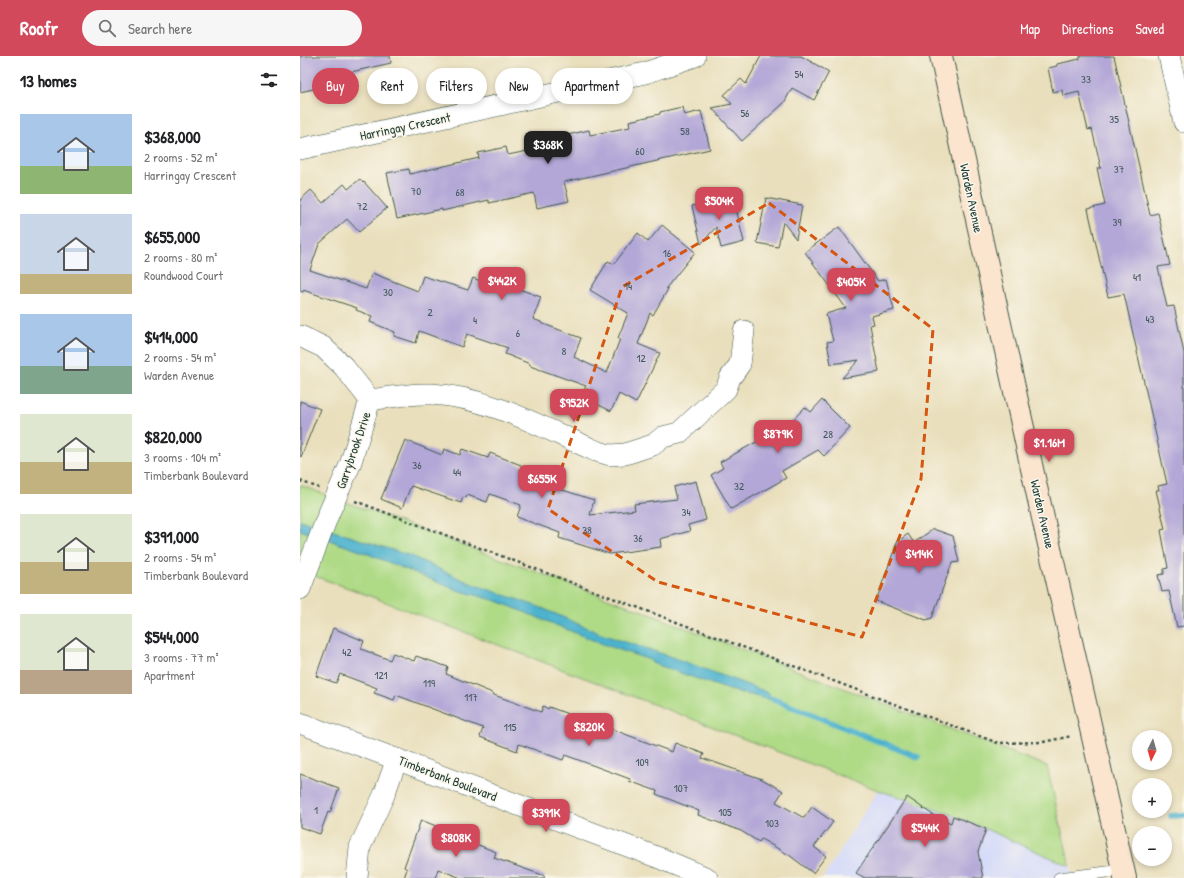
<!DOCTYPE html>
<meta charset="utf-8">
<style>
:root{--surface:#fff;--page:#f6f6f6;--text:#202124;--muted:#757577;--accent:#d1495b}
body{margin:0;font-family:"Patrick Hand",sans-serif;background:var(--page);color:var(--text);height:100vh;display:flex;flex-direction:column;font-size:15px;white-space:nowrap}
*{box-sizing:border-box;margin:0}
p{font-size:13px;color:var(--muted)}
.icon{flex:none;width:22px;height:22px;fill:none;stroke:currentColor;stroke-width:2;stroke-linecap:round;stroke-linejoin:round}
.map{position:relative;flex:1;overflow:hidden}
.drawer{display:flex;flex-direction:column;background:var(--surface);width:300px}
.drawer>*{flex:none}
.top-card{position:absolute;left:12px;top:12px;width:380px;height:36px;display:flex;gap:8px}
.needle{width:26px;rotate:185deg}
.controls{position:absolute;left:832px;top:674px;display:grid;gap:8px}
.controls a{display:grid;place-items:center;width:40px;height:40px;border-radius:50%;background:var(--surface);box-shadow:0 2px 6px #0003;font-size:20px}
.price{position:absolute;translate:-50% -34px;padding:0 9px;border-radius:8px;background:var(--accent);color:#fff;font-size:13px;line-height:26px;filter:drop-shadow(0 1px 2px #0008)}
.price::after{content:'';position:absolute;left:50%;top:24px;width:12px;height:9px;margin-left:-6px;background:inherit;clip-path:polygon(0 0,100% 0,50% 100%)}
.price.on{background:#222;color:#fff}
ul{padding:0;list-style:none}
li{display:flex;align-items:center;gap:12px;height:100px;padding:0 20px}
li span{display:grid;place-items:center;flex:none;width:112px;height:80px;border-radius:0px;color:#555}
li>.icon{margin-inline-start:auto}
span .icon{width:48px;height:48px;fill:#fffc;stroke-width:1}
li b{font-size:17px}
h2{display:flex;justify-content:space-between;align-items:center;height:48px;padding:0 20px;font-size:17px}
.pill{padding:0 14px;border-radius:18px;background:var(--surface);box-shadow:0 2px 6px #0003;font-size:14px;line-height:36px}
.pill.on{background:var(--accent);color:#fff}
header{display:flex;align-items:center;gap:24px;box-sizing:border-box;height:56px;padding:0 20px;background:var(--accent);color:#fff}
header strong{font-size:19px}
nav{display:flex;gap:22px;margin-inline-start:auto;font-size:14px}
.search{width:280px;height:36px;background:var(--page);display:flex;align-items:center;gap:10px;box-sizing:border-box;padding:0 14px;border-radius:22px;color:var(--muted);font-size:15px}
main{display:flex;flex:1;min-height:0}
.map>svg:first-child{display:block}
.built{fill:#d3d9f9}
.green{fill:#afda86;stroke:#678c5d}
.water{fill:#4eb2cd;stroke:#367880}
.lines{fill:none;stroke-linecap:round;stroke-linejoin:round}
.stream{stroke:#4eb2cd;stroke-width:6}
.building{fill:#b2a7d7}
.lane-casing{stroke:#3d5548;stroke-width:12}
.street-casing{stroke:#3d5548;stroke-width:22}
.secondary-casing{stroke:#3d5548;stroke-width:24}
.path{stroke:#3d5548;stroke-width:2.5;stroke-dasharray:3 3;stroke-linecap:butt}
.lane{stroke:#fff;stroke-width:11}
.street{stroke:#fff;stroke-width:21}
.secondary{stroke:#fce5cf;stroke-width:22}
.marked{fill:none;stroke:#d45610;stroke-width:3;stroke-dasharray:8 5;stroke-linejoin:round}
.labels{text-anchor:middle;stroke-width:3;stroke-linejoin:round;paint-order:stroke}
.number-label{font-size:11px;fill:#44585d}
.street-label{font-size:13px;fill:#1f3d34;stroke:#fbf7ec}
</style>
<header>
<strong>Roofr</strong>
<div class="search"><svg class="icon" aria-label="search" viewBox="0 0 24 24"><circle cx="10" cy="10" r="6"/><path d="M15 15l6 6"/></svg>Search here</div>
<nav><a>Map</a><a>Directions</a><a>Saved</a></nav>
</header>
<main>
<section class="drawer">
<h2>13 homes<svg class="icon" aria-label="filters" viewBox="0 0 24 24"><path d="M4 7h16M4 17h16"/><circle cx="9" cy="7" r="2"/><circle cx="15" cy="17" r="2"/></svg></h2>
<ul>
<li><span style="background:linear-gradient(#a9c7e8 65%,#8fb573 0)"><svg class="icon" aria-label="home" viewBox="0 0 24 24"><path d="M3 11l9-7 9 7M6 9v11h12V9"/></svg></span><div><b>$368,000</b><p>2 rooms · 52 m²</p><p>Harringay Crescent</p></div></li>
<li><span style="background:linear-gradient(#c9d6e8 75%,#c2b280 0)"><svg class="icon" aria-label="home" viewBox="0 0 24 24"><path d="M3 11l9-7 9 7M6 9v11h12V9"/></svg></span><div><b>$655,000</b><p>2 rooms · 80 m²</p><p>Roundwood Court</p></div></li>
<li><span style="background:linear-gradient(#a9c7e8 65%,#7fa58c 0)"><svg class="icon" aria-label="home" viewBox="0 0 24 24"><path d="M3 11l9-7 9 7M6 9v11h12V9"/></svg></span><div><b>$414,000</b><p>2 rooms · 54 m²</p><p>Warden Avenue</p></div></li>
<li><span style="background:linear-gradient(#dfe7d0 60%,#c2b280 0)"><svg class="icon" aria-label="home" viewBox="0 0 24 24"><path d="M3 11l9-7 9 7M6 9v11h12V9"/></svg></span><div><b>$820,000</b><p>3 rooms · 104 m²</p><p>Timberbank Boulevard</p></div></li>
<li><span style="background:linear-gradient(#dfe7d0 60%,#c2b280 0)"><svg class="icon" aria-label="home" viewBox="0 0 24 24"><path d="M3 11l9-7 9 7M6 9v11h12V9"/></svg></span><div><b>$391,000</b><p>2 rooms · 54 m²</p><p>Timberbank Boulevard</p></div></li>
<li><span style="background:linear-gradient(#dfe7d0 70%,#b9a48a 0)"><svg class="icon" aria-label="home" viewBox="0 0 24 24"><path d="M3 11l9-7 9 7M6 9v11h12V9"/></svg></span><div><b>$544,000</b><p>3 rooms · 77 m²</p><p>Apartment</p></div></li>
</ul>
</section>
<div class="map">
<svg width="884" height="822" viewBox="0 0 884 822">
<rect width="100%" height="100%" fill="#fbf7ec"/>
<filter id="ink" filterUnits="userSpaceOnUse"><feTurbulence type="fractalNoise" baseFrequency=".025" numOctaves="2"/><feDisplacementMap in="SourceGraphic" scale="8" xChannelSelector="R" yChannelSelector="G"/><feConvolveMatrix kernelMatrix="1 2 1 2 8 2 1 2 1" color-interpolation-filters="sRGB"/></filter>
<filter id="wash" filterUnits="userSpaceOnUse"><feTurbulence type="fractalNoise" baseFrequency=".012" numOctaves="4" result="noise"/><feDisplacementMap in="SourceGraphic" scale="16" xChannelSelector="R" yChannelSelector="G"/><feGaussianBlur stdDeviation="0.9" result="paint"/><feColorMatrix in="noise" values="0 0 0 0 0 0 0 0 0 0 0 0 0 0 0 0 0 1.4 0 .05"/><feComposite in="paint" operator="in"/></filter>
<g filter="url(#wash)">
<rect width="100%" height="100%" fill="#e9dfbc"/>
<polygon class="built" points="578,734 658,761 770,810 773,822 523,822"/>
<polygon class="green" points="0,429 334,552 747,710 770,810 658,761 578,734 54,534 0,515"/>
<polygon class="water" points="0,464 111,500 170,527 242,552 301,578 369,600 467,636 473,643 471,644 429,634 352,607 350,604 305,589 197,545 157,534 63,496 0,474"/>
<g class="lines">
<g class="stream">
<polyline points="473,643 618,701"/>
<polyline points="871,760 884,759"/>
</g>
</g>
<g id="blocks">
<g class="building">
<polygon points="0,0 90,0 91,7 51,16 53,24 0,36"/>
<polygon points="461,0 501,0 529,16 514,44 492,32 484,47 442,85 412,52 432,48 424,39 441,23 446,28"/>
<polygon points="780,0 814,0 850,159 858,157 870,209 858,211 867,251 874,250 884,297 884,570 877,571 869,535 862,536 858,519 864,518 864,513 868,512 861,474 865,473 856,434 859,434 858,430 867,428 824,238 808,241 788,153 805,149 797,112 801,112 792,73 788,74 779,36 763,40 762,34 753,36 748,12 757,10 757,8 780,3"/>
<polygon points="382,51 384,59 401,55 410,93 264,126 269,145 237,152 234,137 189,147 189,144 142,155 142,153 97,163 87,117 109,113 110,118 179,102 178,97 206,91 208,99 242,92 240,83 262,78 263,80 289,74 290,79 330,71 329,65 360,58 360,56"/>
<polygon points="60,123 63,127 64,126 87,152 59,176 47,163 19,188 10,214 66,233 72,217 118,235 123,220 168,234 173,222 209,236 211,230 241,241 233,263 241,266 241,267 281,282 274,301 307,317 320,283 318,282 328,257 290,234 308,205 314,208 338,177 348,186 362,169 395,196 366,232 368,233 353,259 350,257 338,288 360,297 336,347 319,338 311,355 281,340 286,330 230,310 230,308 205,298 208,292 167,278 162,291 119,275 116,287 94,280 95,276 70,266 72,260 56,254 57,252 3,234 3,236 0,235 0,144 11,134 23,147 44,128 48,133"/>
<polygon points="433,140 444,186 421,192 416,171 401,188 392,150"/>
<polygon points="466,142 502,149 496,183 483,166 478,191 457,187"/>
<polygon points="539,171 578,225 586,223 594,254 572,260 574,268 570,269 579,316 542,322 559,304 531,308 527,286 533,285 526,258 546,252 505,196"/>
<polygon points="522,344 550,372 524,400 518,394 482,415 486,422 431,453 411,419 423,412 420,406 489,368 505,351 511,356"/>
<polygon points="0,345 20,353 1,401 0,400"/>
<polygon points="105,384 142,399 144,393 160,399 162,393 188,402 190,397 226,411 224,415 252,425 250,430 294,444 290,459 335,454 334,448 377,443 374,431 396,425 406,464 388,469 390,475 360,483 361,491 310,498 259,482 260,477 217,461 221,449 190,438 187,446 167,439 166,442 163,441 161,447 111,430 102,452 81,443"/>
<polygon points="633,473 653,480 659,506 652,507 632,562 626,564 576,545 597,486 608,478 614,487"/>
<polygon points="33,572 64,585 61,593 90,604 93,597 114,605 116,600 148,611 146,618 190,636 194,639 241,656 243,650 248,653 249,651 268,658 267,660 288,665 304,671 304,670 372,696 375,687 404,698 402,702 462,723 483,735 476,746 504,762 512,751 533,766 514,791 526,800 513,817 489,799 461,783 459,786 441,775 398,759 399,755 356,738 357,735 329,725 330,723 265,699 263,704 219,688 217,695 180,681 183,672 96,639 94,644 74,637 77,632 40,618 36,627 16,620"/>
<polygon points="0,718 39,732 30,757 28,756 20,778 0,771"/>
<polygon points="607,741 633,759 651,767 653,760 686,773 678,796 683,822 565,822 556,817"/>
<polygon points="121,764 141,772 141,774 196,796 194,802 245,820 244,822 161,822 138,813 135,822 104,822 107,813 104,811"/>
</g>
</g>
</g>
<g filter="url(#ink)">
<use href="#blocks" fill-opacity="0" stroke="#3d5548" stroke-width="1"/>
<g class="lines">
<g class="lane-casing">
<polyline id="lane" points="759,822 823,814"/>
</g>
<g class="street-casing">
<g id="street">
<polyline points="869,0 884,66"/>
<polyline points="0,93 345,17 395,0"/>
<polyline points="0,280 23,291 44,311 70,344 50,409 28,459 0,533"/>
<path d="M70,344C89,341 112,337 131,338C190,341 243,372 296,395L310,399L325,398L353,389L363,381L379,377L426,333L430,322L440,308L444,275"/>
<polyline points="0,667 362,803 407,822"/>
<polyline points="57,822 60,791 84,739 97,703"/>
</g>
</g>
<g class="secondary-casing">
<polyline id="secondary" points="641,0 738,440 825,822"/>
</g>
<g class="path">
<polyline points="0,425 19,432"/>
<polyline points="55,445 698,687 743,686 772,680"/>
</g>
<use href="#lane" class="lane"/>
<use href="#street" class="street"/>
<use href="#secondary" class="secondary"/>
</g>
</g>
<path class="marked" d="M469,147L633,273L621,423L562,581L358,526L248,453L322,231Z"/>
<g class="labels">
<g class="number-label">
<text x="499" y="22">54</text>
<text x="786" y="27">33</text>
<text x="445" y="61">56</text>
<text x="814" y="67">35</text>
<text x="385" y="79">58</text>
<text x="340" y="99">60</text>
<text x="819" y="117">37</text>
<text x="116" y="139">70</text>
<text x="160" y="140">68</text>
<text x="62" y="154">72</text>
<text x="817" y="170">39</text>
<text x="367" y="201">16</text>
<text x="837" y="225">41</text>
<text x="328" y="234">14</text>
<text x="88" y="240">30</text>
<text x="130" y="260">2</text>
<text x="850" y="267">43</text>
<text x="175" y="268">4</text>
<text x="218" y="281">6</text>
<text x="264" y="299">8</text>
<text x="341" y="306">12</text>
<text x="528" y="382">28</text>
<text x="117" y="413">36</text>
<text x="157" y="420">44</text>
<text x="439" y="434">32</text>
<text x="386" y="460">34</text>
<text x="287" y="478">38</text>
<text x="338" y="486">36</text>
<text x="47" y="600">42</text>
<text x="81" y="623">121</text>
<text x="129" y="631">119</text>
<text x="171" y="645">117</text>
<text x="210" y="675">115</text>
<text x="342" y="710">109</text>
<text x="381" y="736">107</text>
<text x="16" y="758">1</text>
<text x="425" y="760">105</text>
<text x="472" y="771">103</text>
</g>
<g class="street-label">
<text transform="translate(105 70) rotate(-12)" y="5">Harringay Crescent</text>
<text transform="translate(672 142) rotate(78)" y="5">Warden Avenue</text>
<text transform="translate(53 394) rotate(-71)" y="5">Garrybrook Drive</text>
<text transform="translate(743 458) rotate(77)" y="5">Warden Avenue</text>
<text transform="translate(148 722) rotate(21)" y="5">Timberbank Boulevard</text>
</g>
</g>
</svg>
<div class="controls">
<a><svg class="needle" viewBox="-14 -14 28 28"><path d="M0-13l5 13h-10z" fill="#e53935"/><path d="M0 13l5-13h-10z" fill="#757577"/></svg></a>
<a>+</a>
<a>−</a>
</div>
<b class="price on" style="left:248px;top:109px">$368K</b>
<b class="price" style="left:419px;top:165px">$504K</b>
<b class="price" style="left:202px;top:245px">$442K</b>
<b class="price" style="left:551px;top:246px">$405K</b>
<b class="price" style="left:274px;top:367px">$952K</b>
<b class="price" style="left:478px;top:398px">$879K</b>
<b class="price" style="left:749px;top:407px">$1.16M</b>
<b class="price" style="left:242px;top:443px">$655K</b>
<b class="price" style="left:619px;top:518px">$414K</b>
<b class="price" style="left:289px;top:691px">$820K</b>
<b class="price" style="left:246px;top:777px">$391K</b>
<b class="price" style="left:625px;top:792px">$544K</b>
<b class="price" style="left:156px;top:802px">$808K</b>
<div class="top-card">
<a class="pill on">Buy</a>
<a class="pill">Rent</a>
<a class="pill">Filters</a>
<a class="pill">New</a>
<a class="pill">Apartment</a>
</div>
</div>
</main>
